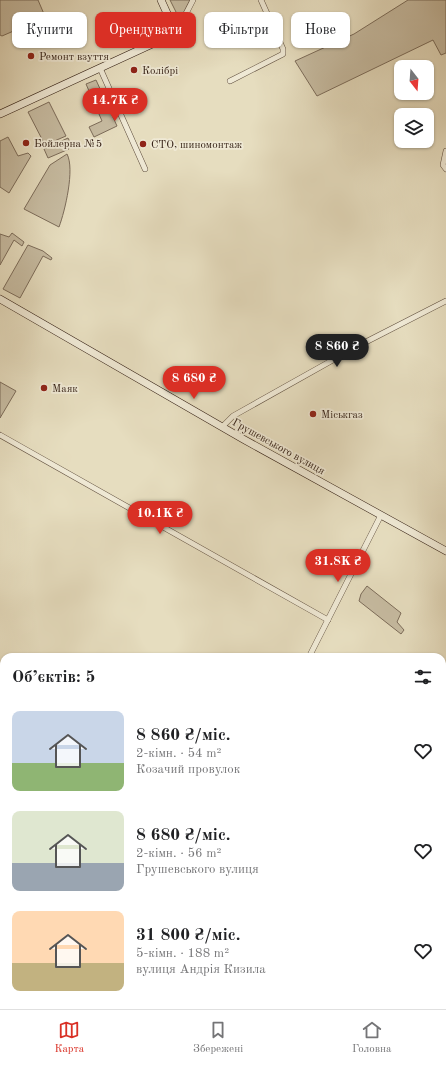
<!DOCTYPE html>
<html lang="uk">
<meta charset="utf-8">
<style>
:root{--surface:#fff;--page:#f6f6f6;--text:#202124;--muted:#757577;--line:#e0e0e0;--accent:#d93025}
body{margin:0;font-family:"Old Standard TT",serif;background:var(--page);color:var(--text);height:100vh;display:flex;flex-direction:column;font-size:15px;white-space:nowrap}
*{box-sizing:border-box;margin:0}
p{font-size:13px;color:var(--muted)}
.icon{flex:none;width:22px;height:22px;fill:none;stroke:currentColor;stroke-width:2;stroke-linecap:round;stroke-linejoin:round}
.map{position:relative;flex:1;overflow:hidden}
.side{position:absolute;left:0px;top:653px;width:446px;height:356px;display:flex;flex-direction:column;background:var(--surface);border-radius:12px 12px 0 0;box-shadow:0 1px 3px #0004}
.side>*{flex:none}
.guide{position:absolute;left:12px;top:12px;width:422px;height:36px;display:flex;gap:8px}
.needle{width:26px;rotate:163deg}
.tools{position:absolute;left:394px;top:60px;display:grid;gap:8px}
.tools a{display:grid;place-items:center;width:40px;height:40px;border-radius:8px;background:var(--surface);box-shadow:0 1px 3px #0004;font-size:20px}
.price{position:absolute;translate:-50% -34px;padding:0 9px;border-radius:14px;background:var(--accent);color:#fff;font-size:13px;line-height:26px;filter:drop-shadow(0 1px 2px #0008)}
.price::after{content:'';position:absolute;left:50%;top:24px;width:12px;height:9px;margin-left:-6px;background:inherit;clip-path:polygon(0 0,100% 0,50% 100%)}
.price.on{background:#222;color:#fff}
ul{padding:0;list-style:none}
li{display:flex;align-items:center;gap:12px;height:100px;padding:0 12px}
li span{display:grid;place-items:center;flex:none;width:112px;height:80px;border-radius:8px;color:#555}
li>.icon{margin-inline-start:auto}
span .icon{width:48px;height:48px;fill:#fffc;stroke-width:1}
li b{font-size:17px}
h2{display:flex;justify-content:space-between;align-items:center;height:48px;padding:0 12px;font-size:17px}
.pill{padding:0 14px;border-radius:8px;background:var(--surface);box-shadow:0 1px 3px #0004;font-size:14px;line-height:36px}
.pill.on{background:var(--accent);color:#fff}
.dock{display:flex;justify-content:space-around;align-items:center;height:56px;border-top:1px solid var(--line);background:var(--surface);font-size:11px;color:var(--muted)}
.dock a{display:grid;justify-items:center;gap:2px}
.dock .on{color:var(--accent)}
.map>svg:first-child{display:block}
.green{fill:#c7bca2;stroke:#7c6c5a}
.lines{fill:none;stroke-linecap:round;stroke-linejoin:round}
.street-casing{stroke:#5e4d3d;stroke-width:6}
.secondary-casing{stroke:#311d12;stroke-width:8}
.street{stroke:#efe9d5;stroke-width:5}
.secondary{stroke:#efe9d5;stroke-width:7}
.poi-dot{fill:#8f2418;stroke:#efe9d5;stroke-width:1.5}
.labels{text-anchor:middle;stroke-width:3.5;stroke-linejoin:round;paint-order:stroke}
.poi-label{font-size:11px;fill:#311d12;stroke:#efe9d5;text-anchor:start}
.street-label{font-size:11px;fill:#311d12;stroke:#efe9d5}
</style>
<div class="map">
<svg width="446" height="1009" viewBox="0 0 446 1009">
<rect width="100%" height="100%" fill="#e6ddbf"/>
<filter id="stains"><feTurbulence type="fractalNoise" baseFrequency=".005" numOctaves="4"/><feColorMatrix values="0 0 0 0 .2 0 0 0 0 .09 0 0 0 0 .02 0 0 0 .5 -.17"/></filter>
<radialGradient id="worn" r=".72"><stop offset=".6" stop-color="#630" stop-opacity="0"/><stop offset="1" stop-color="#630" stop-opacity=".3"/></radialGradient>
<g class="green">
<polygon points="0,0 38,0 44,14 32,23 2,36 0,35"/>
<polygon points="170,0 190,0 180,20"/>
<polygon points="408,0 446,0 446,53 441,55 433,40 317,96 295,61 354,34"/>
<polygon points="96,80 117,126 94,137 89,127 102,121 86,84"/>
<polygon points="49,102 66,136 45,145 28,112"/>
<polygon points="8,137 18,156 28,153 31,156 9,193 0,187 0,141"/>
<polygon points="68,138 70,142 67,144 69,149 48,158 44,149"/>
<path d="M67,154C75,169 65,211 59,227L24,209L50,165Z"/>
<polygon points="12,233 24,242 22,246 14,240 0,265 0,234 9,237"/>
<polygon points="28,245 43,251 52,258 51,260 43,256 20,298 3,289"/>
<polygon points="0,382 16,391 0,418"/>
<polygon points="367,586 401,613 397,622 404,630 401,634 359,601 361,594"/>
<polygon points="442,977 446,977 446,1009 410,1009 412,1005 442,1005"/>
</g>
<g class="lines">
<g class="street-casing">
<g id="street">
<polyline points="176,33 193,0"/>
<polyline points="100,68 145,169"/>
<polyline points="230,81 283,54 283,49 261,0"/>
<polyline points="446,151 443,165 446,169"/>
<polyline points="222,427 233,416 356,347 446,301"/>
<polyline points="0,435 328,620"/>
<polyline points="309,657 381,515"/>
<polyline points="0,794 4,797"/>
<polyline points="0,857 4,861"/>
<polyline points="0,878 4,875"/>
<polyline points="442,881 446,882"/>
<polyline points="0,945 4,954"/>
<polyline points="442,974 446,975"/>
<polyline points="85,1005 91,1009"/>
<polyline points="222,1005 228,1009"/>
<polyline points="323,1005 329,1009"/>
<polyline points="33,1009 36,1005"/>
<polyline points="113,1009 116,1005"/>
<polyline points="207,1009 210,1005"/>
<polyline points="302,1009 305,1005"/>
<polyline points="407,1009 409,1005"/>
</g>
</g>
<g class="secondary-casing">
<g id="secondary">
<polyline points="0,114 176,33 161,0"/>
<polyline points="0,299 243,439 446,551"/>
</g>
</g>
<use href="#street" class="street"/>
<use href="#secondary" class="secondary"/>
</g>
<g class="poi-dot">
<circle cx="31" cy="56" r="4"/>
<circle cx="134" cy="70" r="4"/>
<circle cx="26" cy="143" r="4"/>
<circle cx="143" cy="144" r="4"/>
<circle cx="44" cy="388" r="4"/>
<circle cx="313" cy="414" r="4"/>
</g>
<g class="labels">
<g class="poi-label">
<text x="39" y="60">Ремонт взуття</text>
<text x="142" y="74">Колібрі</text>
<text x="34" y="147">Бойлерна №5</text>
<text x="151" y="148">СТО, шиномонтаж</text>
<text x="52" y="392">Маяк</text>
<text x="321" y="418">Міськгаз</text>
</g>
<g class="street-label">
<text transform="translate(279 446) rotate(29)" y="4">Грушевського вулиця</text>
</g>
</g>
<rect width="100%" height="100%" filter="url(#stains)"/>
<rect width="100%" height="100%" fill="url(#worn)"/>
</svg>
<div class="tools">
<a><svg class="needle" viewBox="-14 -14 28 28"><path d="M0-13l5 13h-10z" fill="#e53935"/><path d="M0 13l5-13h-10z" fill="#757577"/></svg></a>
<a><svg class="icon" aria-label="layers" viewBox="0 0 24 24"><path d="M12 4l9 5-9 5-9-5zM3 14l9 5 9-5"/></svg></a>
</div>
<b class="price" style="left:115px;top:122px">14.7K ₴</b>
<b class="price on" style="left:337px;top:368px">8 860 ₴</b>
<b class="price" style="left:194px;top:400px">8 680 ₴</b>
<b class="price" style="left:160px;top:535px">10.1K ₴</b>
<b class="price" style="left:338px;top:583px">31.8K ₴</b>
<div class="guide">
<a class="pill">Купити</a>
<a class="pill on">Орендувати</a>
<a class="pill">Фільтри</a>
<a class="pill">Нове</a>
</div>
<section class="side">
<h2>Об’єктів: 5<svg class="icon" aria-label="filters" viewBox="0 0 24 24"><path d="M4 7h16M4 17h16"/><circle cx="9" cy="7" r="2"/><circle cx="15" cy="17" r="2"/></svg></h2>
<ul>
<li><span style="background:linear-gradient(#c9d6e8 65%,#8fb573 0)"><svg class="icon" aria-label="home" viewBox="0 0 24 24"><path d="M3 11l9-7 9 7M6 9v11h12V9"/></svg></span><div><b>8 860 ₴/міс.</b><p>2-кімн. · 54 m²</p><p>Козачий провулок</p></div><svg class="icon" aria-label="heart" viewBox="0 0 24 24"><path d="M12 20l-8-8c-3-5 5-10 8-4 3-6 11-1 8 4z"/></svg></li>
<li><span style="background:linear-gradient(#dfe7d0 65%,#9aa5b1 0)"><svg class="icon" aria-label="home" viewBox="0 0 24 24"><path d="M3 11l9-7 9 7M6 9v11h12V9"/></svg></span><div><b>8 680 ₴/міс.</b><p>2-кімн. · 56 m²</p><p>Грушевського вулиця</p></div><svg class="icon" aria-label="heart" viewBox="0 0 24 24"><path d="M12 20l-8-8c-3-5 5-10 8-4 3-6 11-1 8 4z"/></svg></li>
<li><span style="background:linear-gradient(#ffd9b3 65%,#c2b280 0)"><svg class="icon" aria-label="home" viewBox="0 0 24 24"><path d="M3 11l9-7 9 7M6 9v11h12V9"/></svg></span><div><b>31 800 ₴/міс.</b><p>5-кімн. · 188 m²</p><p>вулиця Андрія Кизила</p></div><svg class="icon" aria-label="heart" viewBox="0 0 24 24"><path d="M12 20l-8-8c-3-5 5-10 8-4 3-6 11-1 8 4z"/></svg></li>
</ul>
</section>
</div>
<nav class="dock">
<a class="on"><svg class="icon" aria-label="map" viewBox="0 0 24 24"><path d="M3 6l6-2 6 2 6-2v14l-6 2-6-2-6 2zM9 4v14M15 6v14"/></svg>Карта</a>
<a><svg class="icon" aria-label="saved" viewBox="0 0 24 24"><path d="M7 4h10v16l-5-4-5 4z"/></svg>Збережені</a>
<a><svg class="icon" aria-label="home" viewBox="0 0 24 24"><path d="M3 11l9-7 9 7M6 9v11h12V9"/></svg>Головна</a>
</nav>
